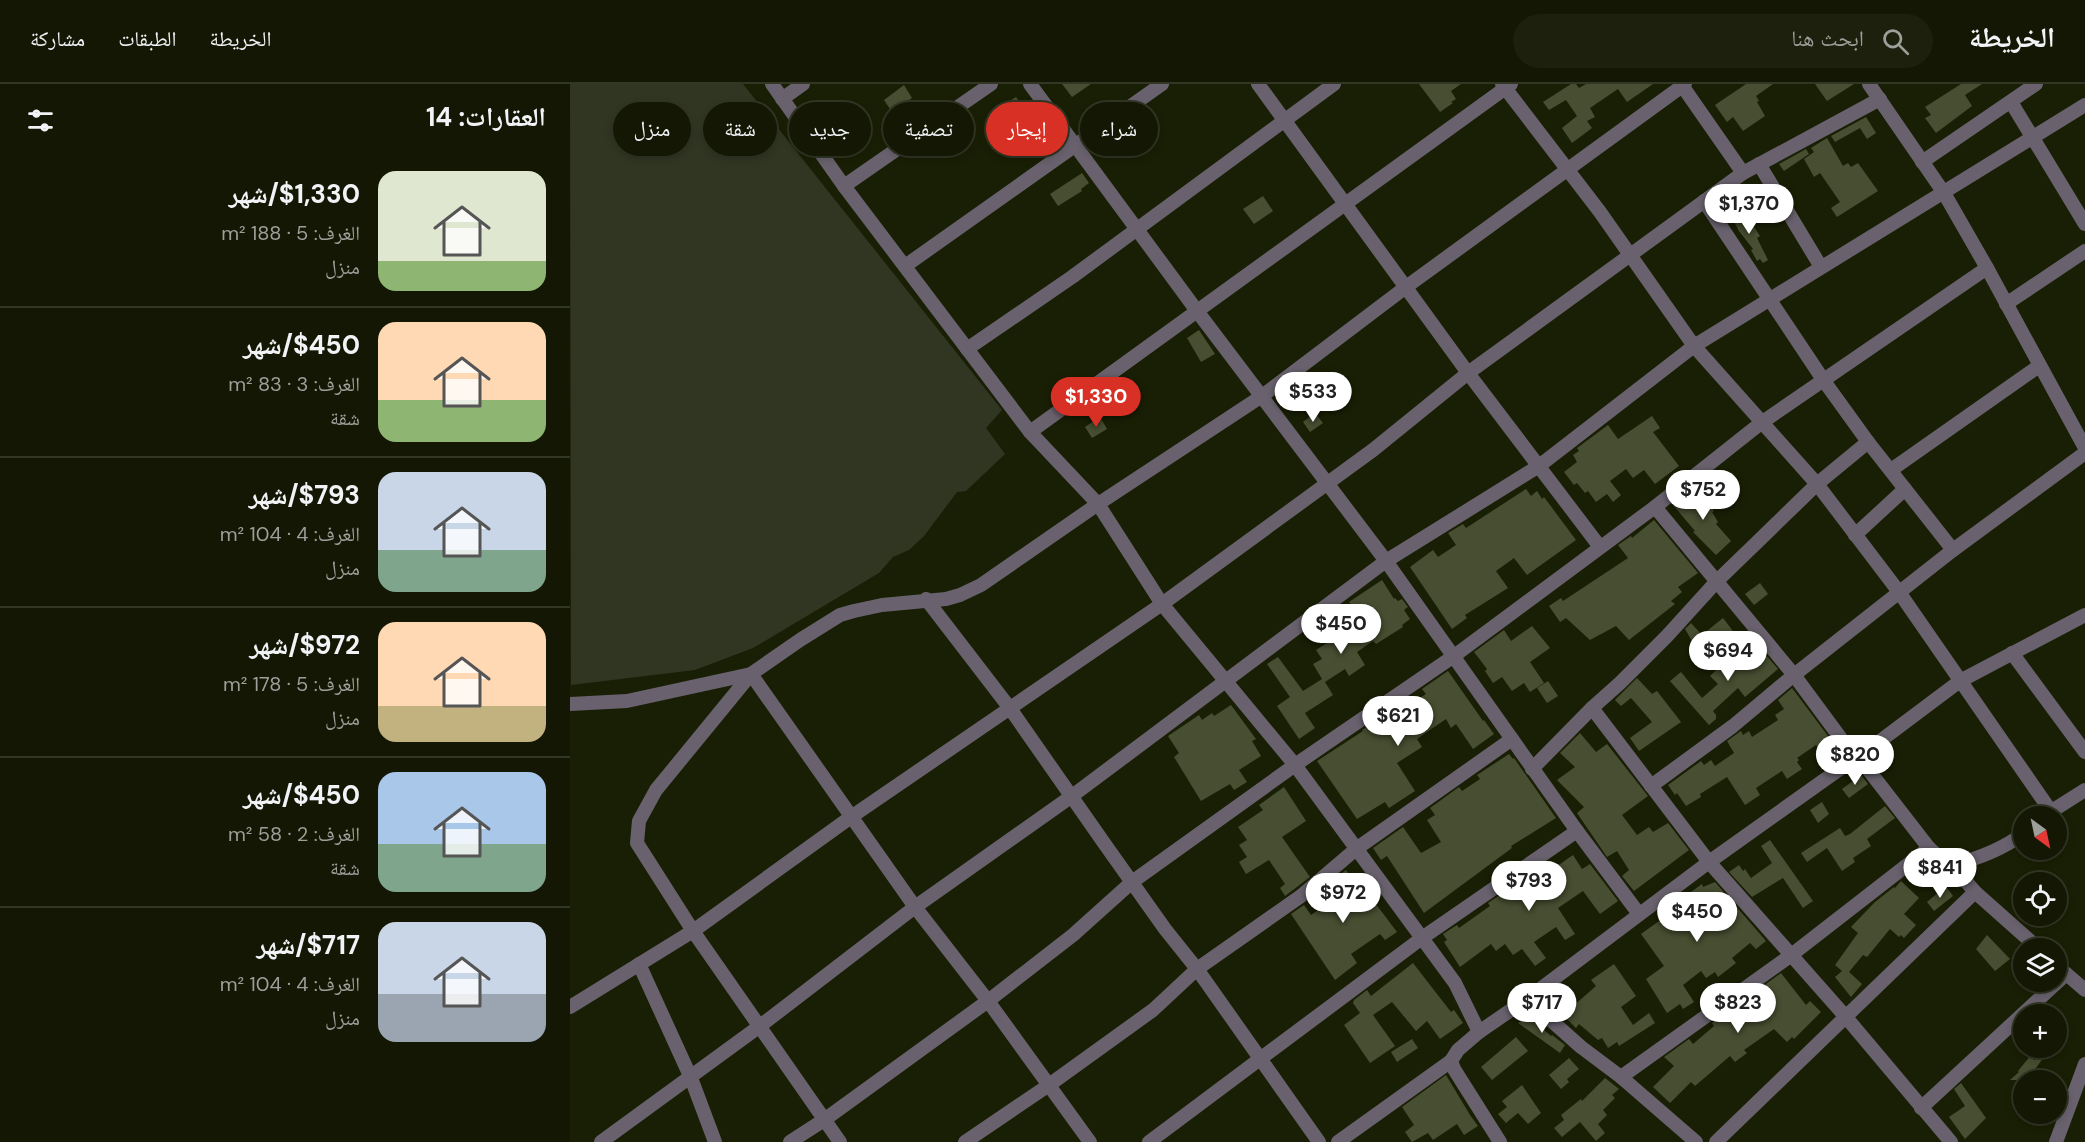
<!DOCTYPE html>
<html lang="ar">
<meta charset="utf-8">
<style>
:root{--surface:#131703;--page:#1c200d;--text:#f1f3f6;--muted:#9d9f9a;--line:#323625;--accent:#d93025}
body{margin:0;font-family:"DM Sans","Noto Naskh Arabic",sans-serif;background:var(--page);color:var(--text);direction:rtl;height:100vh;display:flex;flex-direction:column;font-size:22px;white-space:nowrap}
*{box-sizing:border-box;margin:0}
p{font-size:20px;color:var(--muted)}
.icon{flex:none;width:33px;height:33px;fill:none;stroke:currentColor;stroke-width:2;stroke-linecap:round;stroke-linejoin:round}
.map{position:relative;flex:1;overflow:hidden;direction:ltr}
.panel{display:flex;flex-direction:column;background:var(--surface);width:570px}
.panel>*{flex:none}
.hud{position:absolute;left:18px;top:18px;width:570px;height:54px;direction:rtl;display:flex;gap:12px}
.needle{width:39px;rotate:147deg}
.tools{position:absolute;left:1443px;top:722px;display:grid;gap:12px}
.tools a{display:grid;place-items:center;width:54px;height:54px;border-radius:50%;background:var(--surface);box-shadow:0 3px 9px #0003,0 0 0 2px var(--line);font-size:30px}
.price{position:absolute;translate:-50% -51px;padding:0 14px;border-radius:21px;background:#fff;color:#222;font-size:20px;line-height:39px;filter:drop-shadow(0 2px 3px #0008)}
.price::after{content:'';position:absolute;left:50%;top:36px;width:18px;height:14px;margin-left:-9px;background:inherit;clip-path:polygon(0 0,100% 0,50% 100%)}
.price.active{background:var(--accent);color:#fff}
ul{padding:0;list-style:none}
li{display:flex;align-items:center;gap:18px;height:150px;padding:0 24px}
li+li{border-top:2px solid var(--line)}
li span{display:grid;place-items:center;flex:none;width:168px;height:120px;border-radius:18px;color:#555}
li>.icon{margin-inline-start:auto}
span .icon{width:72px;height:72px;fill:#fffc;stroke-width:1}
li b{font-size:26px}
h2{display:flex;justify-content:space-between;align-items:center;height:72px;padding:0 24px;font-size:26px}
.tag{padding:0 21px;border-radius:27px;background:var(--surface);box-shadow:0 3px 9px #0003,0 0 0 2px var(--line);font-size:21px;line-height:54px}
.tag.active{background:var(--accent);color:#fff}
header{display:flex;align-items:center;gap:36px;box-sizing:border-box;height:84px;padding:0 30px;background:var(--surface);border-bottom:2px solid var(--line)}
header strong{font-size:28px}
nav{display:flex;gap:33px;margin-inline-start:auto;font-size:21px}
.search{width:420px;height:54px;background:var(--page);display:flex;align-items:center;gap:15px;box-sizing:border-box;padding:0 21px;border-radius:33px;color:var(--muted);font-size:22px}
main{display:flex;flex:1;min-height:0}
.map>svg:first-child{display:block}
.green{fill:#313623}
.building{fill:#474e31}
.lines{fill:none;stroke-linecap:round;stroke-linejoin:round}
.minor{stroke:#69626e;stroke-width:14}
</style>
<header>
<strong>الخريطة</strong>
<div class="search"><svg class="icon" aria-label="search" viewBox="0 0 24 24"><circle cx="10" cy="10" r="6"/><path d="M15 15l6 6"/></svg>ابحث هنا</div>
<nav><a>الخريطة</a><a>الطبقات</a><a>مشاركة</a></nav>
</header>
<main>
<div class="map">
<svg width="1515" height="1058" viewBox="0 0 1515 1058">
<rect width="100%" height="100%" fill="#191f04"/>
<polygon class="green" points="0,0 173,0 432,326 416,344 435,370 396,407 387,408 354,452 339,466 323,473 309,489 183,564 125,586 1,601"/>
<g class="building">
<polygon points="492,0 521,0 502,13"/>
<polygon points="849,0 891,0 881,7 886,15 881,18 883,19 870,28"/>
<polygon points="1001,0 1006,0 1009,4 1016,0 1083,0 1057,18 1048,5 1020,24 1025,33 1017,37 1022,44 1002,59 992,44 1007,32 996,16 979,26 973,18"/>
<polygon points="1176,0 1203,0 1186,12 1189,17 1187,18 1195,32 1173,47 1163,33 1157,38 1145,21"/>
<polygon points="1245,0 1284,0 1257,17"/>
<polygon points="1391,0 1412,0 1395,11 1402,22 1366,49 1355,34 1361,31 1355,23"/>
<polygon points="334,1 342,14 322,28 314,16"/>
<polygon points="446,13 459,33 435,50 421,29"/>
<polygon points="1296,33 1306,49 1297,55 1290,44 1265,58 1261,52"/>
<polygon points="1257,54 1273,82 1278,79 1281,83 1288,79 1308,107 1267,133 1261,124 1270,118 1250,89 1244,93 1234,75 1244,68 1241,64"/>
<polygon points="1236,65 1239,70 1214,87 1209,80"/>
<polygon points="512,89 519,99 511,105 512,107 488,122 480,110"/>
<polygon points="693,112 703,127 684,140 673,125"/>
<polygon points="1172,125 1190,152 1187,154 1198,176 1193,179 1190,175 1187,177 1181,166 1183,165 1169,147 1161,132"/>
<polygon points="629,246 645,270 631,278 617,254"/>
<polygon points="745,329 753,339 740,348 733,338"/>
<polygon points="1082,332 1090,344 1083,348 1109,382 1085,400 1074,386 1063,394 1056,385 1040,397 1051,411 1043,418 1037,410 1026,418 1018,407 1015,409 1007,399 1004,401 994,388 1007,378 1003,371 1009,367 1007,364 1038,341 1048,355"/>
<polygon points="530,333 537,345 522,354 515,343"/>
<polygon points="956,405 961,412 967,407 972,415 974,413 1006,456 957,491 944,474 926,487 938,504 895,531 897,534 882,545 840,483 863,466 868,473 886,461 878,449 893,440 896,444"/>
<polygon points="1123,406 1131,416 1136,414 1144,427 1142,428 1148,438 1146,440 1161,457 1146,471 1123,448 1125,447 1103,421"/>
<polygon points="1084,436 1128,489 1108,503 1112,508 1101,517 1105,520 1059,556 1046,542 1020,556 996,534 990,538 979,522 991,514 993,517 1058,474 1048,461 1061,452 1062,454"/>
<polygon points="812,496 824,515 825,514 828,517 832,515 838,523 834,526 840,535 832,541 833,543 806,560 803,557 787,568 795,581 779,592 775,585 755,598 763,611 735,629 745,644 729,655 707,622 720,613 697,580 708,573 733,607 752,595 743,580 752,575 746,566 769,551 776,561 794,549 790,543 794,540 793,537 779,518"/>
<polygon points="1190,499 1198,510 1184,521 1175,510"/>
<polygon points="1153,534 1169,555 1154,565 1146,553 1132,566 1124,557 1123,559 1115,545 1121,539 1132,551"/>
<polygon points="962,542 980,564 960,578 974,599 960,608 954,599 942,607 932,593 923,599 915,587 917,585 904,568 934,546 941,557"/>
<polygon points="1189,563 1208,585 1175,613 1168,604 1143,627 1146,631 1146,635 1139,641 1100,597 1111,588 1132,614 1148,600 1140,592 1165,568 1170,575"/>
<polygon points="878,587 913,637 914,636 924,650 903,665 886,640 881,644 876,635 847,655 852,663 827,679 845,707 819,724 815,718 787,735 747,677 793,647 792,646 804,638 807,643 824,632 820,626 833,618 836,623 856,610 852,605"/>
<polygon points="1067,594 1082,610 1087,607 1111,638 1069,667 1060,654 1082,638 1061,614 1051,622 1045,616"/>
<polygon points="978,597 988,612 977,619 967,604"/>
<polygon points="1222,604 1264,660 1252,669 1246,661 1227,674 1229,676 1227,678 1232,685 1217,695 1212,687 1186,704 1190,711 1175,721 1157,693 1130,710 1131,713 1116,722 1107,709 1105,711 1098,701 1131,677 1134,681 1141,676 1145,682 1164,669 1157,657 1171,647 1173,651 1179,647 1182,653 1208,636 1205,631 1214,625 1208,616"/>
<polygon points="661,621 686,655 682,657 691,672 669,686 677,698 664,706 660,700 631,717 604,673 609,669 598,652 629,631 632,636 642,629 644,632"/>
<polygon points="1010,649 1026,668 1037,660 1078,712 1052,731 1067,751 1079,743 1083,748 1098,739 1119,766 1064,807 1052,792 1059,786 1047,767 1037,773 1007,729 1014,723 987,696 1005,683 990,669"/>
<polygon points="939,670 943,675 944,674 986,734 941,762 942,764 854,829 817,772 811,776 803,764 833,743 851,769 871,758 857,736 865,731 860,724 889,703 892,707 910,695 907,691"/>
<polygon points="1291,691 1298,700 1279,714 1272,705"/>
<polygon points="714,703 736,737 712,753 740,793 715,812 710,804 715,800 699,776 676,790 669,778 677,773 669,761 677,756 668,743 693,726 689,721"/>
<polygon points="1252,718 1259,730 1248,739 1240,726"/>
<polygon points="1315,722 1325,734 1297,755 1301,762 1283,774 1285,778 1272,787 1257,764 1237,778 1231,769 1270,744 1275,752 1280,750"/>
<polygon points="1200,756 1243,817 1233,824 1213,794 1182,813 1159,788 1169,781 1173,787 1175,785 1181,794 1202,779 1191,762"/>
<polygon points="1003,771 1012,785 1020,780 1048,817 1030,830 1013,807 988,824 1005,850 995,856 986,843 964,858 976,874 965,882 952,865 943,871 935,860 926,867 921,860 890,883 874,858 877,856 873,850 887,841 889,844 920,822 918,819 978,778 983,785"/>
<polygon points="776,786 794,814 799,811 827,848 815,856 810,850 781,870 787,879 765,896 721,830 734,821 741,831 758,819 750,807"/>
<polygon points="1331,797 1349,814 1334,830 1346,841 1334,854 1331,851 1329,853 1320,845 1297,873 1293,871 1279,888 1292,900 1281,913 1265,893 1272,887 1265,881 1288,849 1281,843 1305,818 1324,803 1325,804"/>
<polygon points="1145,798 1196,857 1186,865 1180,859 1162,874 1166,879 1148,893 1145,888 1136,894 1131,887 1113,901 1124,918 1113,925 1110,920 1097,929 1076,895 1094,882 1071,850 1121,814 1118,810 1132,800 1133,803"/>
<polygon points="1376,802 1383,812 1364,827 1357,818"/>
<polygon points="1417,851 1440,875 1425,887 1406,865"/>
<polygon points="843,879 881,928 884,926 893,939 870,955 857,937 846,947 822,918 803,931 825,962 800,979 774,941 790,929 783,919 784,916 797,906 801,912"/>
<polygon points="1044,880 1066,912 1051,923 1063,941 1079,929 1085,939 1049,962 1047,958 1038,964 1032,954 1028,956 1009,940 1006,944 993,931 1026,902 1021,896"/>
<polygon points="1211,889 1236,921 1240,917 1251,928 1224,955 1222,953 1217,958 1204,945 1174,966 1177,969 1165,978 1160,972 1125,1002 1121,998 1100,1019 1083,1003 1104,982 1094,973 1119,955 1123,960 1144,942 1142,939"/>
<polygon points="958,932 981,952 982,951 995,961 990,969 948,939"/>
<polygon points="946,953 958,967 922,996 911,983"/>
<polygon points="842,955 848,964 827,978 821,968"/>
<polygon points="1471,970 1474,973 1457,996 1440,996 1449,988 1448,987 1461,971 1464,976"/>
<polygon points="999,974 1009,985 997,995 999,998 991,1005 979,991"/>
<polygon points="876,991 900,1031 908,1042 894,1051 887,1040 863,1056 858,1049 842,1058 835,1048 844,1041 832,1023"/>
<polygon points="1035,994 1049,1005 1042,1011 1045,1014 1033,1026 1037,1031 1028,1040 1035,1049 1026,1057 1010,1038 992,1053 984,1044 994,1036 991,1031 1011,1015 1012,1017"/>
<polygon points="1391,999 1416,1034 1395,1055 1379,1033 1395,1022 1384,1005"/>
<polygon points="952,1001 971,1029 958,1040 948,1029 936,1039 928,1030 937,1023 932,1017"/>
</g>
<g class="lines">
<g class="minor">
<polyline points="202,0 274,102 460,348 528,420 592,520 725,681 885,899 909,948"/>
<polyline points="460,0 627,227 816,477 1007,747 1069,830"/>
<polyline points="688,0 898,289 1030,463"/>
<polyline points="932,0 1030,128 1124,262 1247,400 1329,508 1480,726"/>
<polyline points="1111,0 1173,89"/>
<polyline points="1299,0 1374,109 1417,184 1515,364"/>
<polyline points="212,15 233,0"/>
<polyline points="1441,18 1515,140"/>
<polyline points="1352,78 1466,0"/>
<polyline points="1189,80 1251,183"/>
<polyline points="274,102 421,0"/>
<polyline points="1134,117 1254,297 1298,358 1383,466"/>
<polyline points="335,182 592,0"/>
<polyline points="1436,220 1515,167"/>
<polyline points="397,265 502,193 764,0"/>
<polyline points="460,348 941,0"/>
<polyline points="1321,386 1469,282"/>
<polyline points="1085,423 1224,591 1286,675 1390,597 1515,531"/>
<polyline points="1285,451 1335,405"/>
<polyline points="356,515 439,623 534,759 595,845 627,885 749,1058"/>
<polyline points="1442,569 1515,668"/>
<polyline points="0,620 57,617 181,590 345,823 418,917 520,1058"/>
<polyline points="1022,624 1139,778 1275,932 1381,1058"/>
<polyline points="962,685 1022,624 1050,599 1097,552 1147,497 1247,400 1298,358"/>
<polyline points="1081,702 1163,642 1224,591 1383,466 1515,369"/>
<polyline points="1474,732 1515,706"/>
<polyline points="1382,781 1405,808 1468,864"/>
<polyline points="69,880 121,994 145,1058"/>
<polyline points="1486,881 1515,906"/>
<polyline points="957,915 1011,963 1051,993 1126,1058"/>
<polyline points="0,923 123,847 281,733 592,520 803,366 898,289 1173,89 1310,15"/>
<polyline points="1051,993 1220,872 1359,764"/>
<polyline points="1351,1024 1496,890"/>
<polyline points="31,1058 190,942 345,823 502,712 816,477 969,382 1124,262 1515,21"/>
<polyline points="220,1058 254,1036 418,917 503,851 562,798 725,681 884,572 1085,423 1191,339 1417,184"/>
<polyline points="270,1058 123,847 67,759 69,737 86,706 181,590 230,556 270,531 284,527 312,521 376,515 390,511 411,501 528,420 692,312 836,203 1115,0"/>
<polyline points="395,1058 479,1001 583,926 627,885 731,812 786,765 942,655"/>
<polyline points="579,1058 852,854 1007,747"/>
<polyline points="768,1058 881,977"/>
<path d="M930,1058L884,985L881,977L888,966L909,948L957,915L1139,778L1281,677L1286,675L1297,684L1359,764L1370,774L1382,781C1407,775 1433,765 1454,749"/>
<polyline points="1146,1058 1405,808"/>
<polyline points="1486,1058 1515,980"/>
</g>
</g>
</svg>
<div class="tools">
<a><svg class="needle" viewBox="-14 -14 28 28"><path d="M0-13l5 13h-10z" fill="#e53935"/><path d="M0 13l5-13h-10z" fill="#9d9f9a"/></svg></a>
<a><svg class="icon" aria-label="locate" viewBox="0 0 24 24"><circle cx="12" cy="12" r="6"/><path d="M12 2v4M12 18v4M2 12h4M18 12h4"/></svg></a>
<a><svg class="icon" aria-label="layers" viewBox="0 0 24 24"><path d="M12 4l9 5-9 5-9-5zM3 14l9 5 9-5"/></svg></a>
<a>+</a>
<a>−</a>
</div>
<b class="price" style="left:1179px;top:151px">$1,370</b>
<b class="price" style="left:743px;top:339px">$533</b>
<b class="price active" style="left:526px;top:344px">$1,330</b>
<b class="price" style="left:1133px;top:437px">$752</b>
<b class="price" style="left:771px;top:571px">$450</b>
<b class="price" style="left:1158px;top:598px">$694</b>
<b class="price" style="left:828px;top:663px">$621</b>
<b class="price" style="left:1285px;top:702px">$820</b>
<b class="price" style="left:1370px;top:815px">$841</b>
<b class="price" style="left:959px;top:828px">$793</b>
<b class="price" style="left:773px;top:840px">$972</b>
<b class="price" style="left:1127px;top:859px">$450</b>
<b class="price" style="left:972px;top:950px">$717</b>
<b class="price" style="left:1168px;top:950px">$823</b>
<div class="hud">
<a class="tag">شراء</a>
<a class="tag active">إيجار</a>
<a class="tag">تصفية</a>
<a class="tag">جديد</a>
<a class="tag">شقة</a>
<a class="tag">منزل</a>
</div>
</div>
<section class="panel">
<h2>العقارات: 14<svg class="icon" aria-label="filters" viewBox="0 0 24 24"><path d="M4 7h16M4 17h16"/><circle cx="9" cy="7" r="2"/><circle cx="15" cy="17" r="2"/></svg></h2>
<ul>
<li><span style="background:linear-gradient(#dfe7d0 75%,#8fb573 0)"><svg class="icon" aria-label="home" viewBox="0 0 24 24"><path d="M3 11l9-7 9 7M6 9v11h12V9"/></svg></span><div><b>$1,330/شهر</b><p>الغرف: 5 · 188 m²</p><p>منزل</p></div></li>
<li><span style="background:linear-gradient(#ffd9b3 65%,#8fb573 0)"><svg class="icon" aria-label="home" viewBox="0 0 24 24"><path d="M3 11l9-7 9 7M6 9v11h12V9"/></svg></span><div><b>$450/شهر</b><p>الغرف: 3 · 83 m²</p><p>شقة</p></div></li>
<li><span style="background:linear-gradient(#c9d6e8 65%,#7fa58c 0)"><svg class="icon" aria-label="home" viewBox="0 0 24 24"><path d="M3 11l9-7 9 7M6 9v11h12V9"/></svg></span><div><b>$793/شهر</b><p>الغرف: 4 · 104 m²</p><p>منزل</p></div></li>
<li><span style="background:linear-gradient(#ffd9b3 70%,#c2b280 0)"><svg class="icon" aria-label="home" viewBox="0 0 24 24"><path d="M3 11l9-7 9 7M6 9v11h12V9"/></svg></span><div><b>$972/شهر</b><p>الغرف: 5 · 178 m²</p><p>منزل</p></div></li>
<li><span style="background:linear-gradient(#a9c7e8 60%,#7fa58c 0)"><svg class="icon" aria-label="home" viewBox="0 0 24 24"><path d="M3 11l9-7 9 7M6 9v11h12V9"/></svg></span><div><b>$450/شهر</b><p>الغرف: 2 · 58 m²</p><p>شقة</p></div></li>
<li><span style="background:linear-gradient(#c9d6e8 60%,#9aa5b1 0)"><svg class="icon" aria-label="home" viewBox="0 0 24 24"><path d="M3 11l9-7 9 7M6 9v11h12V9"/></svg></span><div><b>$717/شهر</b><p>الغرف: 4 · 104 m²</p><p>منزل</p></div></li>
</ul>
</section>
</main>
